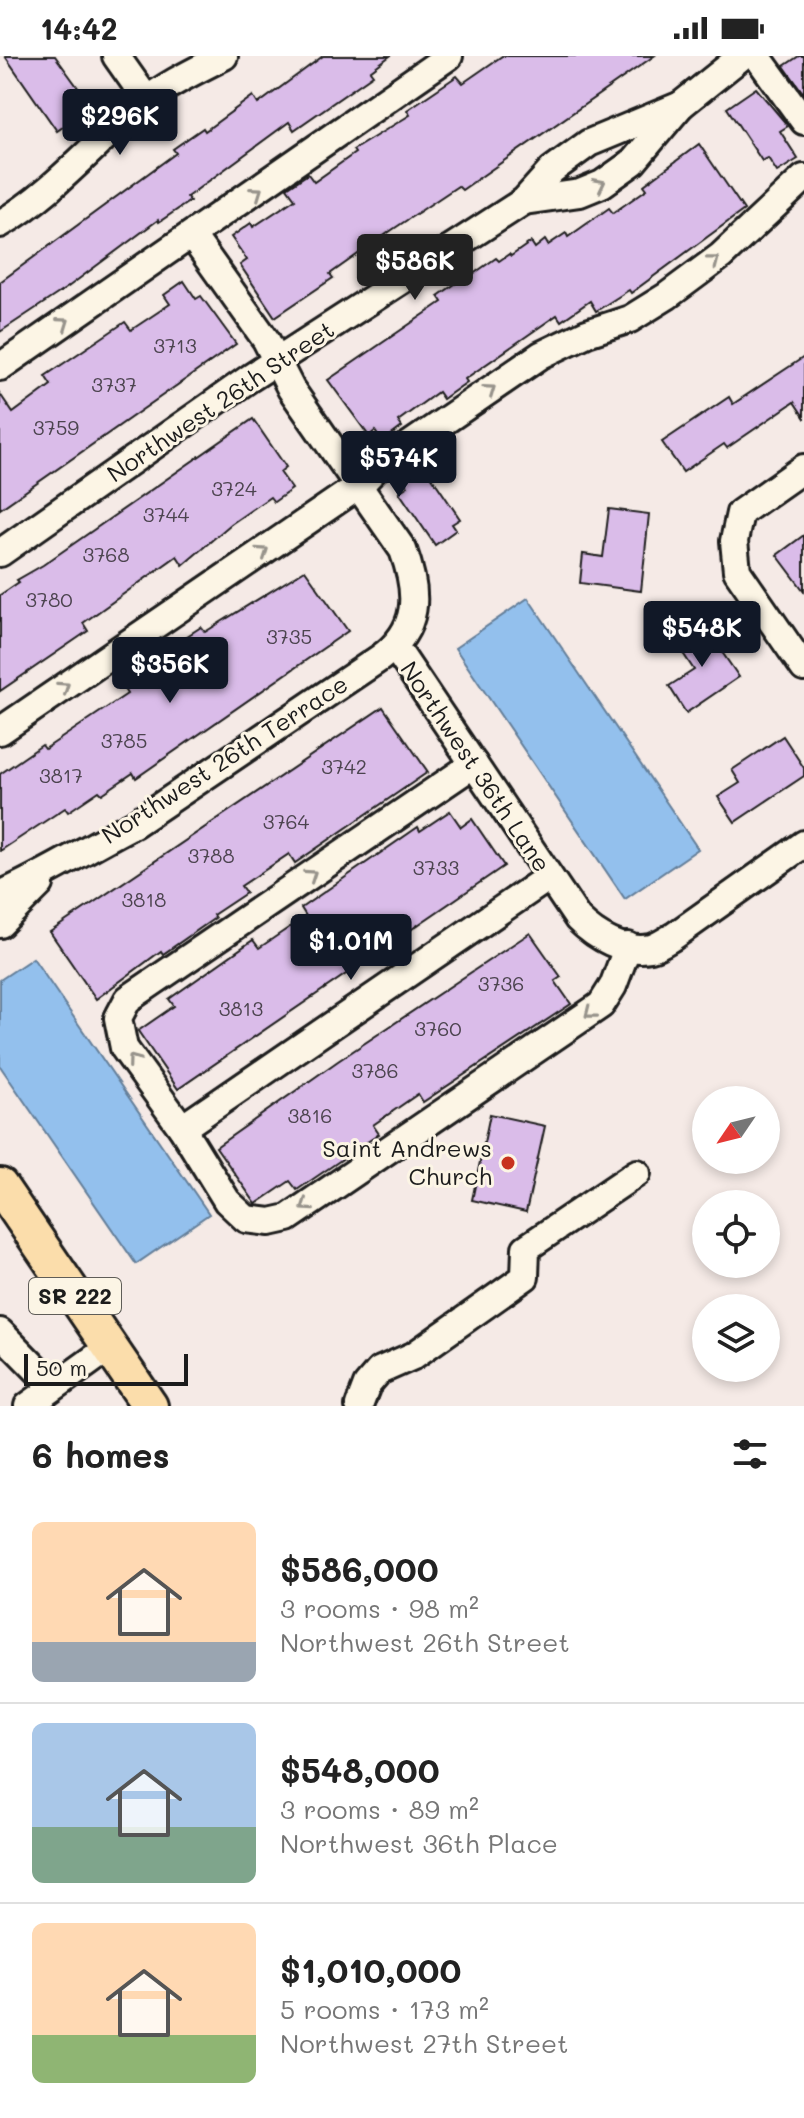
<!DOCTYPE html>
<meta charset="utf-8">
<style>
:root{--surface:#fff;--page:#f2f2f2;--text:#222;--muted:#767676;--line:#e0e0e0;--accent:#111827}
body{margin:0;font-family:Mali,sans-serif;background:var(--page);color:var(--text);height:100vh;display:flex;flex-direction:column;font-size:30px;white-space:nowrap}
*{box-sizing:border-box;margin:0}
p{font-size:26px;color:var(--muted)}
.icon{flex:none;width:44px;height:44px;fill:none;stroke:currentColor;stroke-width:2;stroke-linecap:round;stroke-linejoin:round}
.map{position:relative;height:1350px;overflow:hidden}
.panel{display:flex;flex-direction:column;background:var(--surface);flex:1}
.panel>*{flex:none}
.needle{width:52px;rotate:235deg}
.fabs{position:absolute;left:692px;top:1030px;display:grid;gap:16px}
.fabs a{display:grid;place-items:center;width:88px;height:88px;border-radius:50%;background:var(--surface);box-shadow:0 4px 12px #0003;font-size:40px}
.scale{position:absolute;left:24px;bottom:20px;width:164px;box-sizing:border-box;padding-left:8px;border:4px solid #1c1c1c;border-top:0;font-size:22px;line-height:28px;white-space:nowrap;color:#1c1c1c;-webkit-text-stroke:6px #fcf5e5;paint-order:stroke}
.price{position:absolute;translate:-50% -68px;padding:0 18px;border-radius:8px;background:var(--accent);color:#fff;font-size:26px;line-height:52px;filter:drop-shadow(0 2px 4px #0008)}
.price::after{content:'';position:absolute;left:50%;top:48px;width:24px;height:18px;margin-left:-12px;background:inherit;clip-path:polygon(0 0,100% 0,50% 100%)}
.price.active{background:#222;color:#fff}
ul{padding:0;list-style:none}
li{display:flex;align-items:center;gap:24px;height:200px;padding:0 32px}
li+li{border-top:2px solid var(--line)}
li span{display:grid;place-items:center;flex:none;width:224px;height:160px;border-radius:12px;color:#555}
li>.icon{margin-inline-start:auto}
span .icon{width:96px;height:96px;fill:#fffc;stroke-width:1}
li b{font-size:34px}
h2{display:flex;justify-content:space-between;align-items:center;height:96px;padding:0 32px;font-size:34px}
.status{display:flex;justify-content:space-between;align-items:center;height:56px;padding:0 40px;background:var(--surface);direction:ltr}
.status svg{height:22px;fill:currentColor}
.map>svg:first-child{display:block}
.water{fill:#93c0ed;stroke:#637e99;stroke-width:2}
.building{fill:#dabce9;stroke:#1c1c1c;stroke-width:2}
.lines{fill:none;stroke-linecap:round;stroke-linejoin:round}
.minor-casing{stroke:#1c1c1c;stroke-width:32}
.major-casing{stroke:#1c1c1c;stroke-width:40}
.minor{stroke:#fcf5e5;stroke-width:26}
.major{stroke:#fbddab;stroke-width:34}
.oneway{stroke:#97938b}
.poi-dot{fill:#c8321e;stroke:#fcf5e5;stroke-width:3}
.labels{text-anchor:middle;stroke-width:6;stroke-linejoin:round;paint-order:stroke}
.number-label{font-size:20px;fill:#4c444f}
.shield{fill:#fcf5e5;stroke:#5f5d58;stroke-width:2}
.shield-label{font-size:22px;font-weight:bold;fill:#1c1c1c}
.street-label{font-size:24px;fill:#1c1c1c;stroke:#fcf5e5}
.poi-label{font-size:24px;fill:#1c1c1c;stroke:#fcf5e5;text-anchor:end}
</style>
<div class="status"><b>14:42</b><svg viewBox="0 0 49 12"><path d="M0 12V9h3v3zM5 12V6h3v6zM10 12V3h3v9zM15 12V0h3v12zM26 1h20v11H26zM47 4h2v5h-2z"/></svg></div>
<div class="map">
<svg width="804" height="1350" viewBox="0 0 804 1350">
<rect width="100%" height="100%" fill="#f5eae6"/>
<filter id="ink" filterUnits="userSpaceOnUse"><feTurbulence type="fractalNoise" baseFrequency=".0125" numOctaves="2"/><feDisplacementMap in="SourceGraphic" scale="16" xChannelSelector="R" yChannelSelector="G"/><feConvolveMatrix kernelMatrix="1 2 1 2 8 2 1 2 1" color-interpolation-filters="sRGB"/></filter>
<g filter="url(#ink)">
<g class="water">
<polygon points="528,542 698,793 625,843 455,592"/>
<polygon points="33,902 209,1158 136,1208 0,1010 0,924"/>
</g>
<g class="building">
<polygon points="5,0 55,0 92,51 57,75"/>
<polygon points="323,0 390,0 370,15 373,19 294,74 289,66 187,141 190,145 159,166 158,164 68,231 0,276 0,226 176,97 173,93 203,72 205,75 253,40 258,48"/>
<polygon points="502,0 654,0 462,134 458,130 392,174 330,218 333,222 275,261 240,209 247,204 231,181 251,167 253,171 295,143 287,132 308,118 314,126 355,97 353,94 410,59 407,54 457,20 463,27"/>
<polygon points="799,0 804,0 804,38 784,10"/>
<polygon points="756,32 788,70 780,75 798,103 777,116 768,102 762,105 727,52"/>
<polygon points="699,88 744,154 631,237 629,234 596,255 590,245 561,265 557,259 465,323 467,326 443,343 438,336 398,365 402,371 382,386 375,375 369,380 328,324 442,246 438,240 465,221 466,223 496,202 499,205 509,198 511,200 531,186 535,192 545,184 548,189 566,177 568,181 609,152 613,157 647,133 644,129"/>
<polygon points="184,225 196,243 201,240 236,288 0,453 0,338 13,357 51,329 45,320 125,266 131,274 170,248 164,239"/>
<polygon points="804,301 804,361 794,346 727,392 724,388 683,416 662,386 729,341 733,348"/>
<polygon points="253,363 286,411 280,416 292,433 274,446 270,441 231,468 183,509 177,500 83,567 88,575 0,635 0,539 19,526 17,524 43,509"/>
<polygon points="421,405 460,463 452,468 456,474 435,489 399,436 408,430 401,419"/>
<polygon points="609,453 649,458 641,535 580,527 583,498 603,501"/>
<polygon points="804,479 804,535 777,499"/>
<polygon points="305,514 348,575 136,722 133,717 102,738 99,735 68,756 65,752 0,795 0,718 42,689 45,693 127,638 119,625 137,613 146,625 189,595 181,584 201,571 205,576"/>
<polygon points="702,567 739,621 686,657 669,630 694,614 675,585"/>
<polygon points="383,651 428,716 295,807 289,798 241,830 246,837 213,859 215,862 163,898 161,895 96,943 50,876"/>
<polygon points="783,680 804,712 804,720 735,766 718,741 740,727 732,714"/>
<polygon points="450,755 461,771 472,763 504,810 178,1033 138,975 174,950 169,943 253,884 259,892 306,860 301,852 418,771 420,775"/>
<polygon points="530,877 561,921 555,925 571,948 423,1046 418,1038 373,1069 379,1078 297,1134 290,1125 256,1148 216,1091 338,1005"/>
<polygon points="490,1058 545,1070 526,1156 472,1144"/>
</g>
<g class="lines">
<g class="minor-casing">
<g id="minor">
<polyline points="116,0 147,44"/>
<polyline points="757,0 804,65"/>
<polyline points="524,145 580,137 602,128 633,106 681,49 742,0"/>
<path d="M0,168C55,136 94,87 143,47C167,28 197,14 224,0"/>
<polyline points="0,311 449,0"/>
<polyline points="804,412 740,457 734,485 737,515 804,612"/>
<polyline points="0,497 250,322 524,145 552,114 589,87 681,49"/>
<path d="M395,591L578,863C596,881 623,897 651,892C659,890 667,884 674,880L804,788"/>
<polyline points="0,675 360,429 376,412 541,299 587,277 630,263 667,240 721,200 804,122"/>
<polyline points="474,708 128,943 118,962 124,992 182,1072 227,1145 246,1163 270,1166 288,1162 601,949 613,930 628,890"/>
<path d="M0,839C47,818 89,791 134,768L380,602C420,573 419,538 403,494L291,333L266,284L192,180"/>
<polyline points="0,868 40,828"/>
<polyline points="182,1072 549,821"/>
<polyline points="0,1276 52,1329"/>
<polyline points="28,1350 110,1291"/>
<polyline points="359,1350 367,1329 379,1315 413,1300 525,1221 526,1192 637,1117"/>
</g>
</g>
<g class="major-casing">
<polyline id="major" points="0,1130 150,1350"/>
</g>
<use href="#minor" class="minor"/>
<use href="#major" class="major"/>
</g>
<defs><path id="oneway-chevron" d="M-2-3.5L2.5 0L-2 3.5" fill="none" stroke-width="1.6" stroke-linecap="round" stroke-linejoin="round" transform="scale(2)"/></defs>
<g class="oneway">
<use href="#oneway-chevron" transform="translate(600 128) rotate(-27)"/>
<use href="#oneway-chevron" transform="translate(257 136) rotate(-35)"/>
<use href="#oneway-chevron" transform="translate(714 205) rotate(-38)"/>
<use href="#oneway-chevron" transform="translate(64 267) rotate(-35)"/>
<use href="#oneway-chevron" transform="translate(490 334) rotate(-35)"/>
<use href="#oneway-chevron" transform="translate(263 496) rotate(-34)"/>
<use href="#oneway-chevron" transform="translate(64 631) rotate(-34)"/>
<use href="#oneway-chevron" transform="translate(311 819) rotate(-34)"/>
<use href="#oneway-chevron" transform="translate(590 957) rotate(142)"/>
<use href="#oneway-chevron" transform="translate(133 1004) rotate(-126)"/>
<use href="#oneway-chevron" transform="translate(306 1150) rotate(146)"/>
</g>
</g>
<circle class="poi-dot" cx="508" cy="1107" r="8"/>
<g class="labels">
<g class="number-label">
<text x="175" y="297">3713</text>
<text x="114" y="336">3737</text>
<text x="56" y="379">3759</text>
<text x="234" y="440">3724</text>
<text x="166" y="466">3744</text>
<text x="106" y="506">3768</text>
<text x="49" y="551">3780</text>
<text x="289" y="588">3735</text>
<text x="124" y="692">3785</text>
<text x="344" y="718">3742</text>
<text x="61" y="727">3817</text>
<text x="286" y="773">3764</text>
<text x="211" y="807">3788</text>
<text x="436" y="819">3733</text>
<text x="144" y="851">3818</text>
<text x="501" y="935">3736</text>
<text x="241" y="960">3813</text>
<text x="438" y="980">3760</text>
<text x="375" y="1022">3786</text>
<text x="310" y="1067">3816</text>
</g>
<rect class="shield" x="29" y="1222" width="92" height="36" rx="6"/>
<g class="shield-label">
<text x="75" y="1248">SR 222</text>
</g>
<g class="street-label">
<text transform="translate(221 346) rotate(-34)" y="8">Northwest 26th Street</text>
<text transform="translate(225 704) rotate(-33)" y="8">Northwest 26th Terrace</text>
<text transform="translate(475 711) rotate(56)" y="8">Northwest 36th Lane</text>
</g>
<g class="poi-label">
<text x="492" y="1101">Saint Andrews<tspan x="492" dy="28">Church</tspan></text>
</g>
</g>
</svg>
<div class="fabs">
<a><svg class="needle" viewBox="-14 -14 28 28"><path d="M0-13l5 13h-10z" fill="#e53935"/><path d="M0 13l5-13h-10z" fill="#767676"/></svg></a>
<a><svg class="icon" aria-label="locate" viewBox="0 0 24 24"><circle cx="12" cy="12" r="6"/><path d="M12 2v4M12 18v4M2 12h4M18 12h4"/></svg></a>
<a><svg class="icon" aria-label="layers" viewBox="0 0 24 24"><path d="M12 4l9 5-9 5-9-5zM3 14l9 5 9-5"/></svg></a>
</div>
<div class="scale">50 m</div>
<b class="price" style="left:120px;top:101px">$296K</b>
<b class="price active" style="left:415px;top:246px">$586K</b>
<b class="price" style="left:399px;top:443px">$574K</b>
<b class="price" style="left:702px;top:613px">$548K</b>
<b class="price" style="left:170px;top:649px">$356K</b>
<b class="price" style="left:351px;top:926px">$1.01M</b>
</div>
<section class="panel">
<h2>6 homes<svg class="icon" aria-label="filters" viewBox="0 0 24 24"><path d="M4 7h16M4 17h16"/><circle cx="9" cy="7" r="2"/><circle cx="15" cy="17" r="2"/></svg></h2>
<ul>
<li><span style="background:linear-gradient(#ffd9b3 75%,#9aa5b1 0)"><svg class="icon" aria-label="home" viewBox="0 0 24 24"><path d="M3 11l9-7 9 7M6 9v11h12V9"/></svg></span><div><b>$586,000</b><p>3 rooms · 98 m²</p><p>Northwest 26th Street</p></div></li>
<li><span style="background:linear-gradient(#a9c7e8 65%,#7fa58c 0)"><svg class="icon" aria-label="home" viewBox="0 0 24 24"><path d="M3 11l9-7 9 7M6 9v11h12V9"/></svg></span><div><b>$548,000</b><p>3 rooms · 89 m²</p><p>Northwest 36th Place</p></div></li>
<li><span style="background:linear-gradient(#ffd9b3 70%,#8fb573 0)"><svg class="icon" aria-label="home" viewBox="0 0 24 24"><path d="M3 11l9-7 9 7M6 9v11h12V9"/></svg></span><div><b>$1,010,000</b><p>5 rooms · 173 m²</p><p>Northwest 27th Street</p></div></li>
</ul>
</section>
